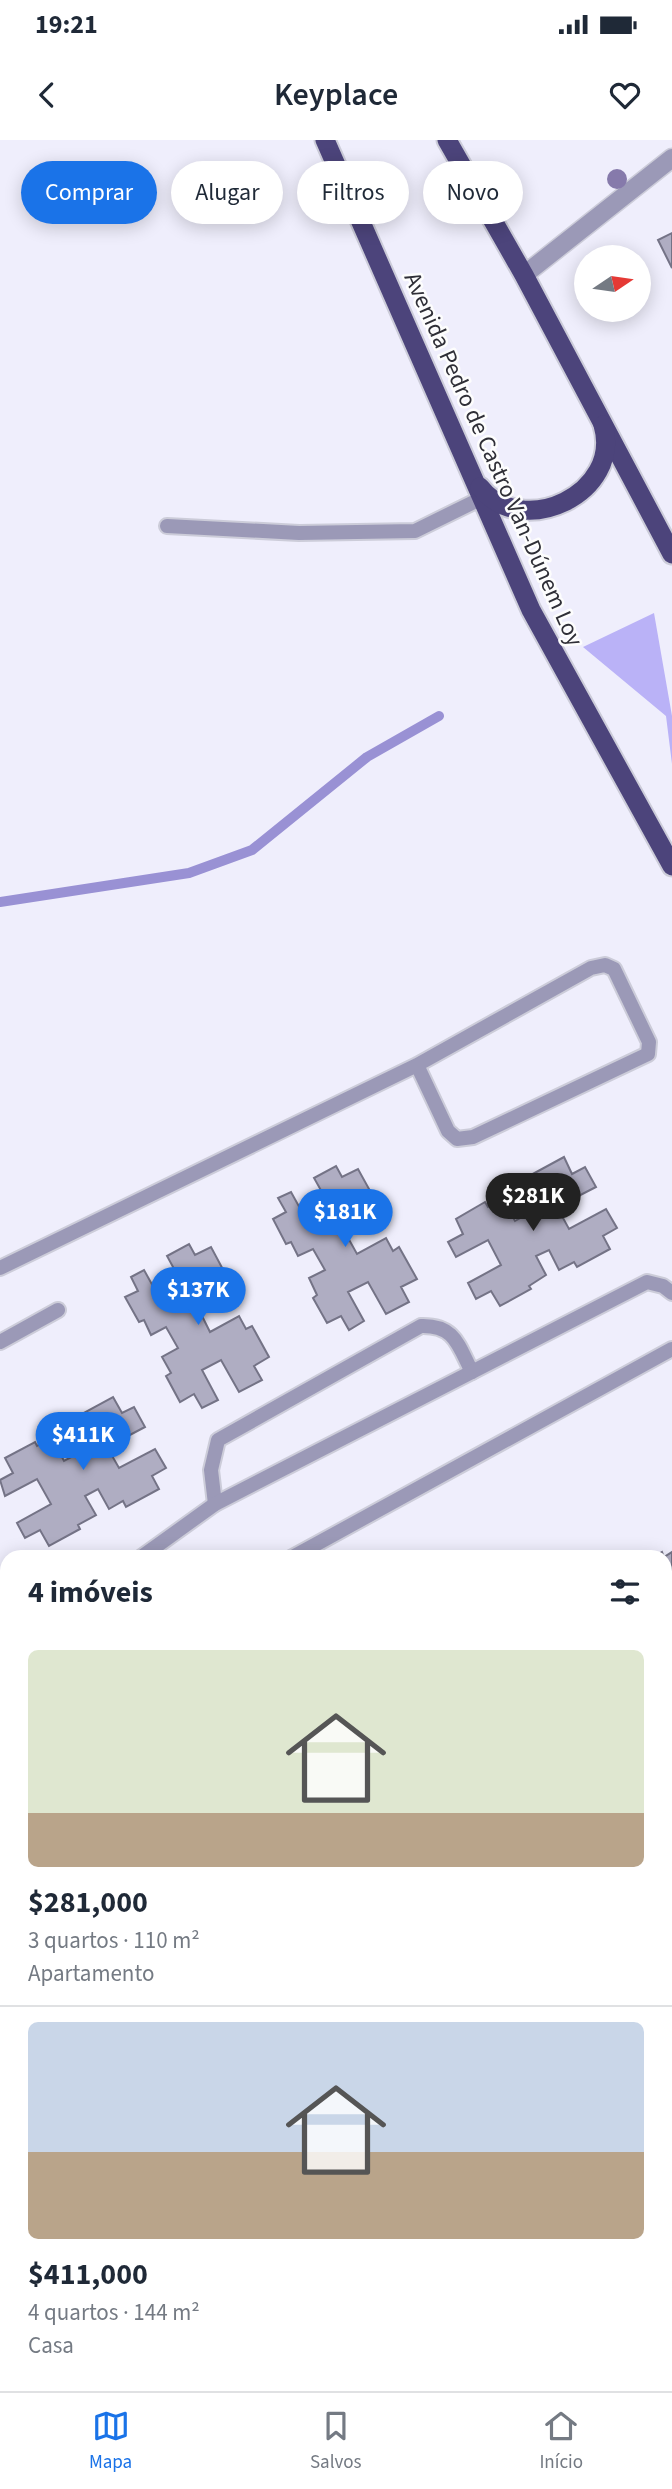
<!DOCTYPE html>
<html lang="pt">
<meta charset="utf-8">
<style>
:root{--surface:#fff;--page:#f2f2f3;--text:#1f2937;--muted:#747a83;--line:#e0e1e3;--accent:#1a73e8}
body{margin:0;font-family:"Source Sans 3",sans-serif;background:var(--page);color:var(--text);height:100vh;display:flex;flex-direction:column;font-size:26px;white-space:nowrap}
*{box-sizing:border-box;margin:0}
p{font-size:23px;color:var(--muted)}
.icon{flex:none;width:38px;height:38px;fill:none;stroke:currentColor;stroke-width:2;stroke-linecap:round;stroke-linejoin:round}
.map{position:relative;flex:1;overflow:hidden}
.sheet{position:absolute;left:0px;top:1410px;width:672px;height:842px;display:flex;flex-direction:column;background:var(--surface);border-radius:21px 21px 0 0;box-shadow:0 4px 18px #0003}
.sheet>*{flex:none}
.hud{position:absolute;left:21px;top:21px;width:630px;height:63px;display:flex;gap:14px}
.needle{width:46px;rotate:77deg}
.fabs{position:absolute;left:574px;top:105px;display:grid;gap:14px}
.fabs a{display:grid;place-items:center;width:77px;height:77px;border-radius:50%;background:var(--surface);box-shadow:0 4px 18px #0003;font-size:35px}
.price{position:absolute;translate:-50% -60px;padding:0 16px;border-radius:24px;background:var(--accent);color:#fff;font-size:23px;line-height:46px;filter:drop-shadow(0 2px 4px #0008)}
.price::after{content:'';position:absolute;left:50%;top:42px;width:21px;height:16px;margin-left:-10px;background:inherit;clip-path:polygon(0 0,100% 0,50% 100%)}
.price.active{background:#222;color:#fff}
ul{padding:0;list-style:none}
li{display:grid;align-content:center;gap:14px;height:371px;padding:0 28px}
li+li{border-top:2px solid var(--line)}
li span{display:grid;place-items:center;height:217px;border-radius:10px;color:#555}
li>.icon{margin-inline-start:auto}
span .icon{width:126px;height:126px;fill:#fffc;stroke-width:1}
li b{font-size:30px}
h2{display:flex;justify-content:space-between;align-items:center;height:84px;padding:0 28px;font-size:30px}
.chip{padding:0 24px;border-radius:32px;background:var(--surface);box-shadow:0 4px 18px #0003;font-size:24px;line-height:63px}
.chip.active{background:var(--accent);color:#fff}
.status{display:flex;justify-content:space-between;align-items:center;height:49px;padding:0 35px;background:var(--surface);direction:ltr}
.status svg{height:19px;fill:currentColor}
header{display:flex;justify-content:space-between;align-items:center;height:91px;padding:0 28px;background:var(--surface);font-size:32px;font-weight:600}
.tabs{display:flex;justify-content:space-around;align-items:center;height:98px;border-top:2px solid var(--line);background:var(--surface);font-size:19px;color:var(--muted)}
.tabs a{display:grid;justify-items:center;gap:4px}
.tabs .active{color:var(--accent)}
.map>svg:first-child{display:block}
.green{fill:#bab2f7}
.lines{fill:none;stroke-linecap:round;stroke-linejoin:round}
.stream{stroke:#9991d4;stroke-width:10}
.building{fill:#afadc2;stroke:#747386;stroke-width:2}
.service-casing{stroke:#ccccd9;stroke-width:18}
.minor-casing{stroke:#ccccd9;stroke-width:21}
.trunk-casing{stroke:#ccccd9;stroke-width:23}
.path{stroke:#9696a1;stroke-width:4.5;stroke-dasharray:2 5;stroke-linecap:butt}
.service{stroke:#9b99b7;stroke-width:14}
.minor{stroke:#9b99b7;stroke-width:18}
.trunk{stroke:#4c447b;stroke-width:19}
.tree{fill:#867aab}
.labels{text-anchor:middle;stroke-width:5;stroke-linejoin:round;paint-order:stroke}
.street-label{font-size:24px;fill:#2f2f37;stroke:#fdfdfd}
</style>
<div class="status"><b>19:21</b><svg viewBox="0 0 49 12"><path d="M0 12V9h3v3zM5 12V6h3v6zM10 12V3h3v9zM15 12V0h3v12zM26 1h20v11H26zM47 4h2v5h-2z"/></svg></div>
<header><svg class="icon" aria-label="back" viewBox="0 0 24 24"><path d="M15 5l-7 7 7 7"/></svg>Keyplace<svg class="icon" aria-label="heart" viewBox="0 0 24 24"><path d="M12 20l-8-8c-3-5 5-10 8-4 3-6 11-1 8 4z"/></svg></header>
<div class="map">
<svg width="672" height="2251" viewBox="0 0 672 2251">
<rect width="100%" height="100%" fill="#efeefc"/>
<polygon class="green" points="654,473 672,576 672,624 666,576 583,507"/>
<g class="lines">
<polyline class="stream" points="0,762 189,733 252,710 367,617 439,576"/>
</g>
<g class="building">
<polygon points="672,93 672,128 658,100"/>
<polygon points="564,1017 572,1034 585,1027 596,1047 557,1067 569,1089 606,1069 617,1088 603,1096 610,1109 577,1127 574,1122 559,1130 549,1110 536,1116 546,1135 529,1146 531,1149 500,1166 491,1151 476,1159 468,1143 501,1125 488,1100 456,1117 448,1102 463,1094 456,1079 485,1062 488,1067 503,1059 515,1081 529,1073 517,1050 532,1042 529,1036"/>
<polygon points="336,1026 342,1037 358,1029 374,1058 367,1062 377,1080 347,1096 357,1114 386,1098 393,1111 399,1107 417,1139 401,1147 409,1162 386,1174 368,1142 348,1152 364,1181 349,1190 341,1176 327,1183 313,1158 317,1155 309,1138 325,1130 313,1109 298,1116 291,1102 286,1104 273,1079 286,1072 278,1058 291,1052 307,1081 331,1068 314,1038"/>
<polygon points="189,1104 195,1115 211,1107 227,1137 220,1140 230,1158 201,1174 210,1192 239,1176 246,1189 252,1186 269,1217 254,1226 262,1240 239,1252 221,1220 202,1230 218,1260 202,1268 194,1254 180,1262 166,1236 171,1233 162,1217 178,1208 166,1187 151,1195 144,1180 139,1182 125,1157 138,1151 131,1137 144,1130 160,1159 184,1147 167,1116"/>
<polygon points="113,1257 122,1273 134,1267 145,1287 107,1307 119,1328 155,1309 166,1328 152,1336 159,1349 126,1367 123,1361 109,1369 98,1349 85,1356 96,1375 78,1385 80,1389 49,1406 40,1390 25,1398 17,1383 51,1364 37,1339 5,1356 0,1340 13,1333 5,1318 35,1302 37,1306 52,1298 64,1321 79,1313 66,1290 82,1282 78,1276"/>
<polygon points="662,1412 664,1417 672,1412 672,1465 665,1452 665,1418 652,1418"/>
<polygon points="672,1478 672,1510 665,1502 665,1481"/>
</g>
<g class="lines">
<g class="service-casing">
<g id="service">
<polyline points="167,386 299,393 415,391 482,358"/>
<polyline points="0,1128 417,925 591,828 605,825 614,829 649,902 648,914 473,997 457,999 448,991 417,925"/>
<polyline points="0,1202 58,1170"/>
<path d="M215,1364L211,1330L218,1300L421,1186C455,1185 458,1205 472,1232"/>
<polyline points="140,1418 215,1364 647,1142 663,1146 672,1153"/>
<polyline points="291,1418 672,1209"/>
<polyline points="0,1449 7,1478"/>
<polyline points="0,1570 6,1560 7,1535"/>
<polyline points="665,1686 672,1683"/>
<polyline points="665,1719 672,1716"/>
<path d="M7,1740C4,1774 0,1820 7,1853"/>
<polyline points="0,1901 7,1908"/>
<polyline points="644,2245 658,2251"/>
</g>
</g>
<g class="minor-casing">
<polyline id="minor" points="524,135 672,18"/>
</g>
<g class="trunk-casing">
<g id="trunk">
<polyline points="325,0 531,470 672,726"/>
<polyline points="447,0 524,135 672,414"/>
<path d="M480,347C522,401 623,353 603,285"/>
</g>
</g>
<g class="path">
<polyline points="0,2027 7,2040"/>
<polyline points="0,2250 7,2243"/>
<polyline points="62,2251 66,2245"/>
</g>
<use href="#service" class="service"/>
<use href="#minor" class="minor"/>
<use href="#trunk" class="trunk"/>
</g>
<circle class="tree" cx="617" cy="39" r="10"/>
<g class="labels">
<g class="street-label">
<text transform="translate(494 319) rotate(66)" y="8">Avenida Pedro de Castro Van-Dúnem Loy</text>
</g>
</g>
</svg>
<div class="fabs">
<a><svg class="needle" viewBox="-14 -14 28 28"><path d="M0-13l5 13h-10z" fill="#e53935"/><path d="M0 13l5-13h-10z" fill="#747a83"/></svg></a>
</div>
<b class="price active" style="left:533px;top:1093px">$281K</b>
<b class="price" style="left:345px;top:1109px">$181K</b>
<b class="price" style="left:198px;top:1187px">$137K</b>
<b class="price" style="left:83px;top:1332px">$411K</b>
<div class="hud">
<a class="chip active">Comprar</a>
<a class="chip">Alugar</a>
<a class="chip">Filtros</a>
<a class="chip">Novo</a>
</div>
<section class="sheet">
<h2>4 imóveis<svg class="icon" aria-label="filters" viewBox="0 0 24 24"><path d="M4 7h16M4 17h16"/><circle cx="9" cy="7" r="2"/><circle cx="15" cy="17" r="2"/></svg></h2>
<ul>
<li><span style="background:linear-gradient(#dfe7d0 75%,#b9a48a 0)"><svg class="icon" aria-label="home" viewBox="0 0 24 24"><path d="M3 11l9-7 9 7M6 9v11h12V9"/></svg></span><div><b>$281,000</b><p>3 quartos · 110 m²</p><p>Apartamento</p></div></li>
<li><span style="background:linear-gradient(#c9d6e8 60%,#b9a48a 0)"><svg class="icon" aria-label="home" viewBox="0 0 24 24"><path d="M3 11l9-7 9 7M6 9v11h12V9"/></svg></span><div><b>$411,000</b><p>4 quartos · 144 m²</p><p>Casa</p></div></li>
</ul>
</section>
</div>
<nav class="tabs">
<a class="active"><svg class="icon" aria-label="map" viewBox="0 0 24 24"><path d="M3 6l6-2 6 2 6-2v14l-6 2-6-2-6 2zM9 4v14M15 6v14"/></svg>Mapa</a>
<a><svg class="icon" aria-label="saved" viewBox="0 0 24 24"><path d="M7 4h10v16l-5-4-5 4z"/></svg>Salvos</a>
<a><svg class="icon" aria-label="home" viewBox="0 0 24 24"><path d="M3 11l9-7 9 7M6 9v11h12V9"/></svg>Início</a>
</nav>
